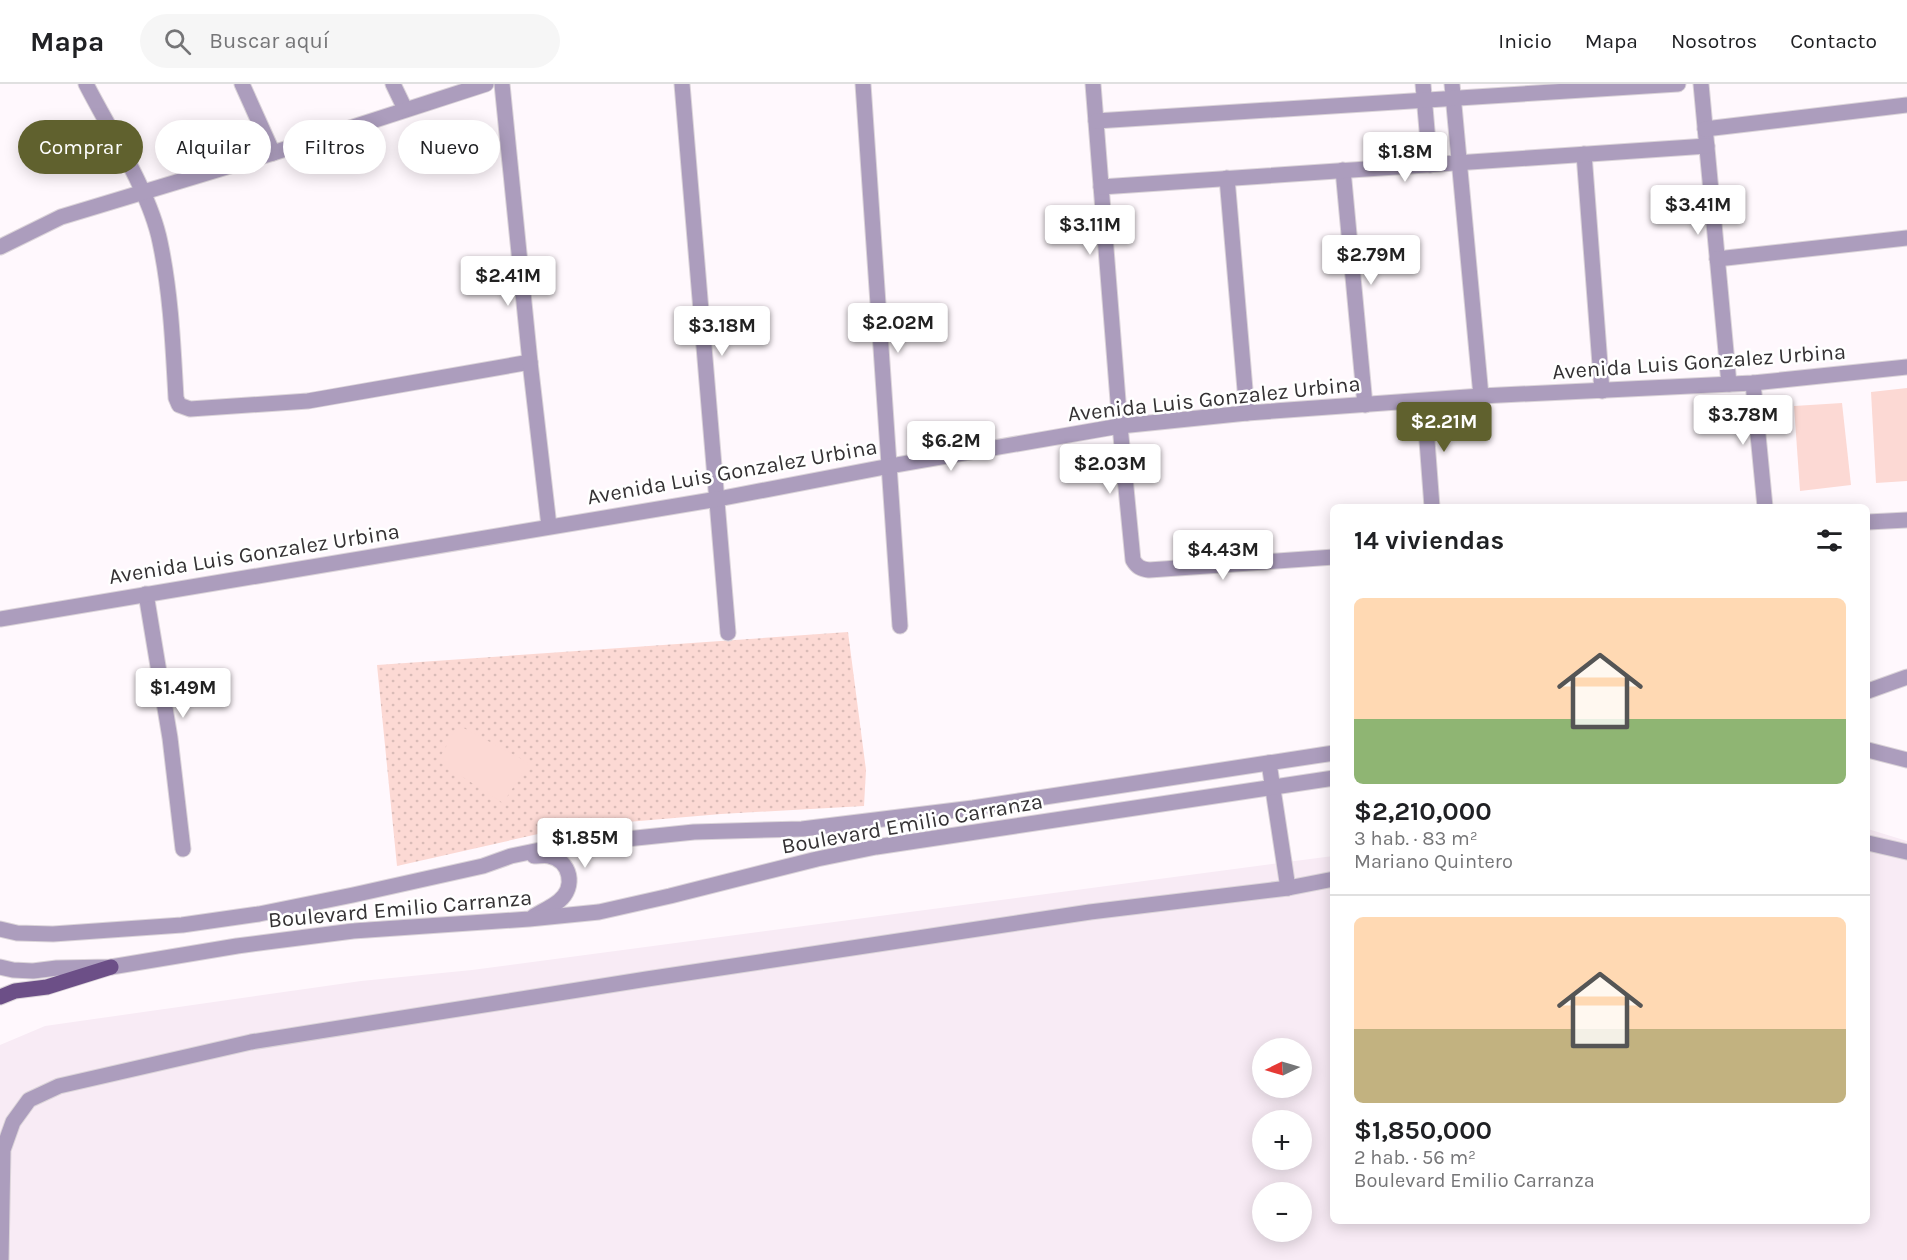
<!DOCTYPE html>
<html lang="es">
<meta charset="utf-8">
<style>
:root{--surface:#fff;--page:#f6f6f6;--text:#202124;--muted:#757577;--line:#e0e0e0;--accent:#60612e}
body{margin:0;font-family:Karla,sans-serif;background:var(--page);color:var(--text);height:100vh;display:flex;flex-direction:column;font-size:22px;white-space:nowrap}
*{box-sizing:border-box;margin:0}
p{font-size:20px;color:var(--muted)}
.icon{flex:none;width:33px;height:33px;fill:none;stroke:currentColor;stroke-width:2;stroke-linecap:round;stroke-linejoin:round}
.map{position:relative;flex:1;overflow:hidden}
.panel{position:absolute;left:1330px;top:420px;width:540px;height:720px;display:flex;flex-direction:column;background:var(--surface);border-radius:9px;box-shadow:0 3px 15px #0003}
.panel>*{flex:none}
.hud{position:absolute;left:18px;top:36px;width:570px;height:54px;display:flex;gap:12px}
.needle{width:39px;rotate:265deg}
.buttons{position:absolute;left:1252px;top:954px;display:grid;gap:12px}
.buttons a{display:grid;place-items:center;width:60px;height:60px;border-radius:50%;background:var(--surface);box-shadow:0 3px 15px #0003;font-size:30px}
.price{position:absolute;translate:-50% -51px;padding:0 14px;border-radius:6px;background:#fff;color:#222;font-size:20px;line-height:39px;filter:drop-shadow(0 2px 3px #0008)}
.price::after{content:'';position:absolute;left:50%;top:36px;width:18px;height:14px;margin-left:-9px;background:inherit;clip-path:polygon(0 0,100% 0,50% 100%)}
.price.selected{background:var(--accent);color:#fff}
ul{padding:0;list-style:none}
li{display:grid;align-content:center;gap:12px;height:318px;padding:0 24px}
li+li{border-top:2px solid var(--line)}
li span{display:grid;place-items:center;height:186px;border-radius:9px;color:#555}
li>.icon{margin-inline-start:auto}
span .icon{width:108px;height:108px;fill:#fffc;stroke-width:1}
li b{font-size:26px}
h2{display:flex;justify-content:space-between;align-items:center;height:72px;padding:0 24px;font-size:26px}
.tag{padding:0 21px;border-radius:27px;background:var(--surface);box-shadow:0 3px 15px #0003;font-size:21px;line-height:54px}
.tag.selected{background:var(--accent);color:#fff}
header{display:flex;align-items:center;gap:36px;box-sizing:border-box;height:84px;padding:0 30px;background:var(--surface);border-bottom:2px solid var(--line)}
header strong{font-size:28px}
nav{display:flex;gap:33px;margin-inline-start:auto;font-size:21px}
.search{width:420px;height:54px;background:var(--page);display:flex;align-items:center;gap:15px;box-sizing:border-box;padding:0 21px;border-radius:33px;color:var(--muted);font-size:22px}
.map>svg:first-child{display:block}
.built{fill:#f8ebf5;fill-rule:evenodd}
.grass{fill:url(#grass-dots)}
.garden{fill:#fcd9d4}
.lines{fill:none;stroke-linecap:round;stroke-linejoin:round}
.minor-casing{stroke:#dbd4d9;stroke-width:17}
.major-casing{stroke:#dbd4d9;stroke-width:17}
.minor{stroke:#ac9dbd;stroke-width:15}
.major{stroke:#6c4f87;stroke-width:15}
.labels{text-anchor:middle;stroke-width:5;stroke-linejoin:round;paint-order:stroke}
.street-label{font-size:22px;fill:#353234;stroke:#fff}
</style>
<header>
<strong>Mapa</strong>
<div class="search"><svg class="icon" aria-label="search" viewBox="0 0 24 24"><circle cx="10" cy="10" r="6"/><path d="M15 15l6 6"/></svg>Buscar aquí</div>
<nav><a>Inicio</a><a>Mapa</a><a>Nosotros</a><a>Contacto</a></nav>
</header>
<div class="map">
<svg width="1907" height="1176" viewBox="0 0 1907 1176">
<defs>
<pattern id="grass-dots" width="8" height="8" patternUnits="userSpaceOnUse" patternTransform="scale(1.5)"><rect width="8" height="8" fill="#fcd9d4"/><path d="M2 2h.1M6 6h.1" fill="none" stroke="#d9bbb7" stroke-width="1.8" stroke-linecap="round"/></pattern>
</defs>
<rect width="100%" height="100%" fill="#fff8fd"/>
<path class="built" d="M1868,745L1907,757V1176H0V961L45,942L361,897L472,886L1333,772L1334,1137H1868ZM1263,964H1302V1004H1263ZM1263,1036H1302V1076H1263ZM1263,1108H1302V1148H1263Z"/>
<polygon class="grass" points="848,548 866,686 864,722 721,730 569,743 397,782 377,581"/>
<g class="garden">
<polygon points="1907,304 1907,397 1876,399 1871,308"/>
<polygon points="1842,319 1851,401 1800,407 1794,322"/>
<polygon points="458,641 529,679 503,719 438,677"/>
</g>
<g class="lines">
<g class="minor-casing">
<g id="minor">
<path d="M86,0C110,47 150,108 160,158C171,210 173,262 176,314L179,321L190,325L308,317L530,278"/>
<polyline points="242,0 273,69"/>
<polyline points="393,0 405,25"/>
<polyline points="502,0 530,278 549,442"/>
<polyline points="682,0 728,549"/>
<polyline points="863,0 900,542"/>
<path d="M1093,0L1120,342L1133,476C1137,483 1141,485 1149,486L1334,473"/>
<polyline points="1423,0 1430,81"/>
<polyline points="1452,0 1481,312"/>
<polyline points="1701,0 1729,300"/>
<polyline points="1096,37 1678,0"/>
<polyline points="1705,45 1907,21"/>
<polyline points="1584,70 1602,307"/>
<polyline points="1343,86 1365,321"/>
<polyline points="1227,94 1247,329"/>
<polyline points="1101,103 1707,62"/>
<polyline points="0,163 61,133 273,69 486,0"/>
<polyline points="1717,175 1907,154"/>
<polyline points="1753,299 1765,423"/>
<polyline points="1424,317 1432,423"/>
<polyline points="1868,438 1907,436"/>
<polyline points="146,510 170,654 183,765"/>
<polyline points="0,535 718,415 890,382 1120,342 1247,329 1481,312 1753,299 1907,283"/>
<polyline points="1868,607 1907,593"/>
<polyline points="1868,666 1907,676"/>
<polyline points="1269,679 1288,804"/>
<polyline points="1868,759 1907,768"/>
<path d="M534,772C539,772 545,771 549,772C571,777 576,803 559,817C552,823 542,827 534,832"/>
<polyline points="0,845 17,849 53,850 182,841 259,830 353,811 483,782 511,772 559,762 694,748 802,745 973,724 1334,669"/>
<polyline points="0,883 13,886 33,887 57,884 111,883 237,862 353,847 529,835 599,828 670,812 817,775 876,763 1334,694"/>
<polyline points="1,1176 3,1066 13,1038 29,1016 59,1002 251,958 647,895 1090,828 1288,804 1334,795"/>
</g>
</g>
<g class="major-casing">
<polyline id="major" points="0,913 15,907 47,903 111,883"/>
</g>
<use href="#minor" class="minor"/>
<use href="#major" class="major"/>
</g>
<g class="labels">
<g class="street-label">
<text transform="translate(1699 277) rotate(-4)" y="8">Avenida Luis Gonzalez Urbina</text>
<text transform="translate(1214 314) rotate(-6)" y="8">Avenida Luis Gonzalez Urbina</text>
<text transform="translate(732 387) rotate(-10)" y="8">Avenida Luis Gonzalez Urbina</text>
<text transform="translate(254 469) rotate(-9)" y="8">Avenida Luis Gonzalez Urbina</text>
<text transform="translate(912 739) rotate(-10)" y="8">Boulevard Emilio Carranza</text>
<text transform="translate(400 824) rotate(-5)" y="8">Boulevard Emilio Carranza</text>
</g>
</g>
</svg>
<div class="buttons">
<a><svg class="needle" viewBox="-14 -14 28 28"><path d="M0-13l5 13h-10z" fill="#e53935"/><path d="M0 13l5-13h-10z" fill="#757577"/></svg></a>
<a>+</a>
<a>−</a>
</div>
<b class="price" style="left:1405px;top:99px">$1.8M</b>
<b class="price" style="left:1698px;top:152px">$3.41M</b>
<b class="price" style="left:1090px;top:172px">$3.11M</b>
<b class="price" style="left:1371px;top:202px">$2.79M</b>
<b class="price" style="left:508px;top:223px">$2.41M</b>
<b class="price" style="left:898px;top:270px">$2.02M</b>
<b class="price" style="left:722px;top:273px">$3.18M</b>
<b class="price" style="left:1743px;top:362px">$3.78M</b>
<b class="price selected" style="left:1444px;top:369px">$2.21M</b>
<b class="price" style="left:951px;top:388px">$6.2M</b>
<b class="price" style="left:1110px;top:411px">$2.03M</b>
<b class="price" style="left:1223px;top:497px">$4.43M</b>
<b class="price" style="left:183px;top:635px">$1.49M</b>
<b class="price" style="left:585px;top:785px">$1.85M</b>
<div class="hud">
<a class="tag selected">Comprar</a>
<a class="tag">Alquilar</a>
<a class="tag">Filtros</a>
<a class="tag">Nuevo</a>
</div>
<section class="panel">
<h2>14 viviendas<svg class="icon" aria-label="filters" viewBox="0 0 24 24"><path d="M4 7h16M4 17h16"/><circle cx="9" cy="7" r="2"/><circle cx="15" cy="17" r="2"/></svg></h2>
<ul>
<li><span style="background:linear-gradient(#ffd9b3 65%,#8fb573 0)"><svg class="icon" aria-label="home" viewBox="0 0 24 24"><path d="M3 11l9-7 9 7M6 9v11h12V9"/></svg></span><div><b>$2,210,000</b><p>3 hab. · 83 m²</p><p>Mariano Quintero</p></div></li>
<li><span style="background:linear-gradient(#ffd9b3 60%,#c2b280 0)"><svg class="icon" aria-label="home" viewBox="0 0 24 24"><path d="M3 11l9-7 9 7M6 9v11h12V9"/></svg></span><div><b>$1,850,000</b><p>2 hab. · 56 m²</p><p>Boulevard Emilio Carranza</p></div></li>
</ul>
</section>
</div>
